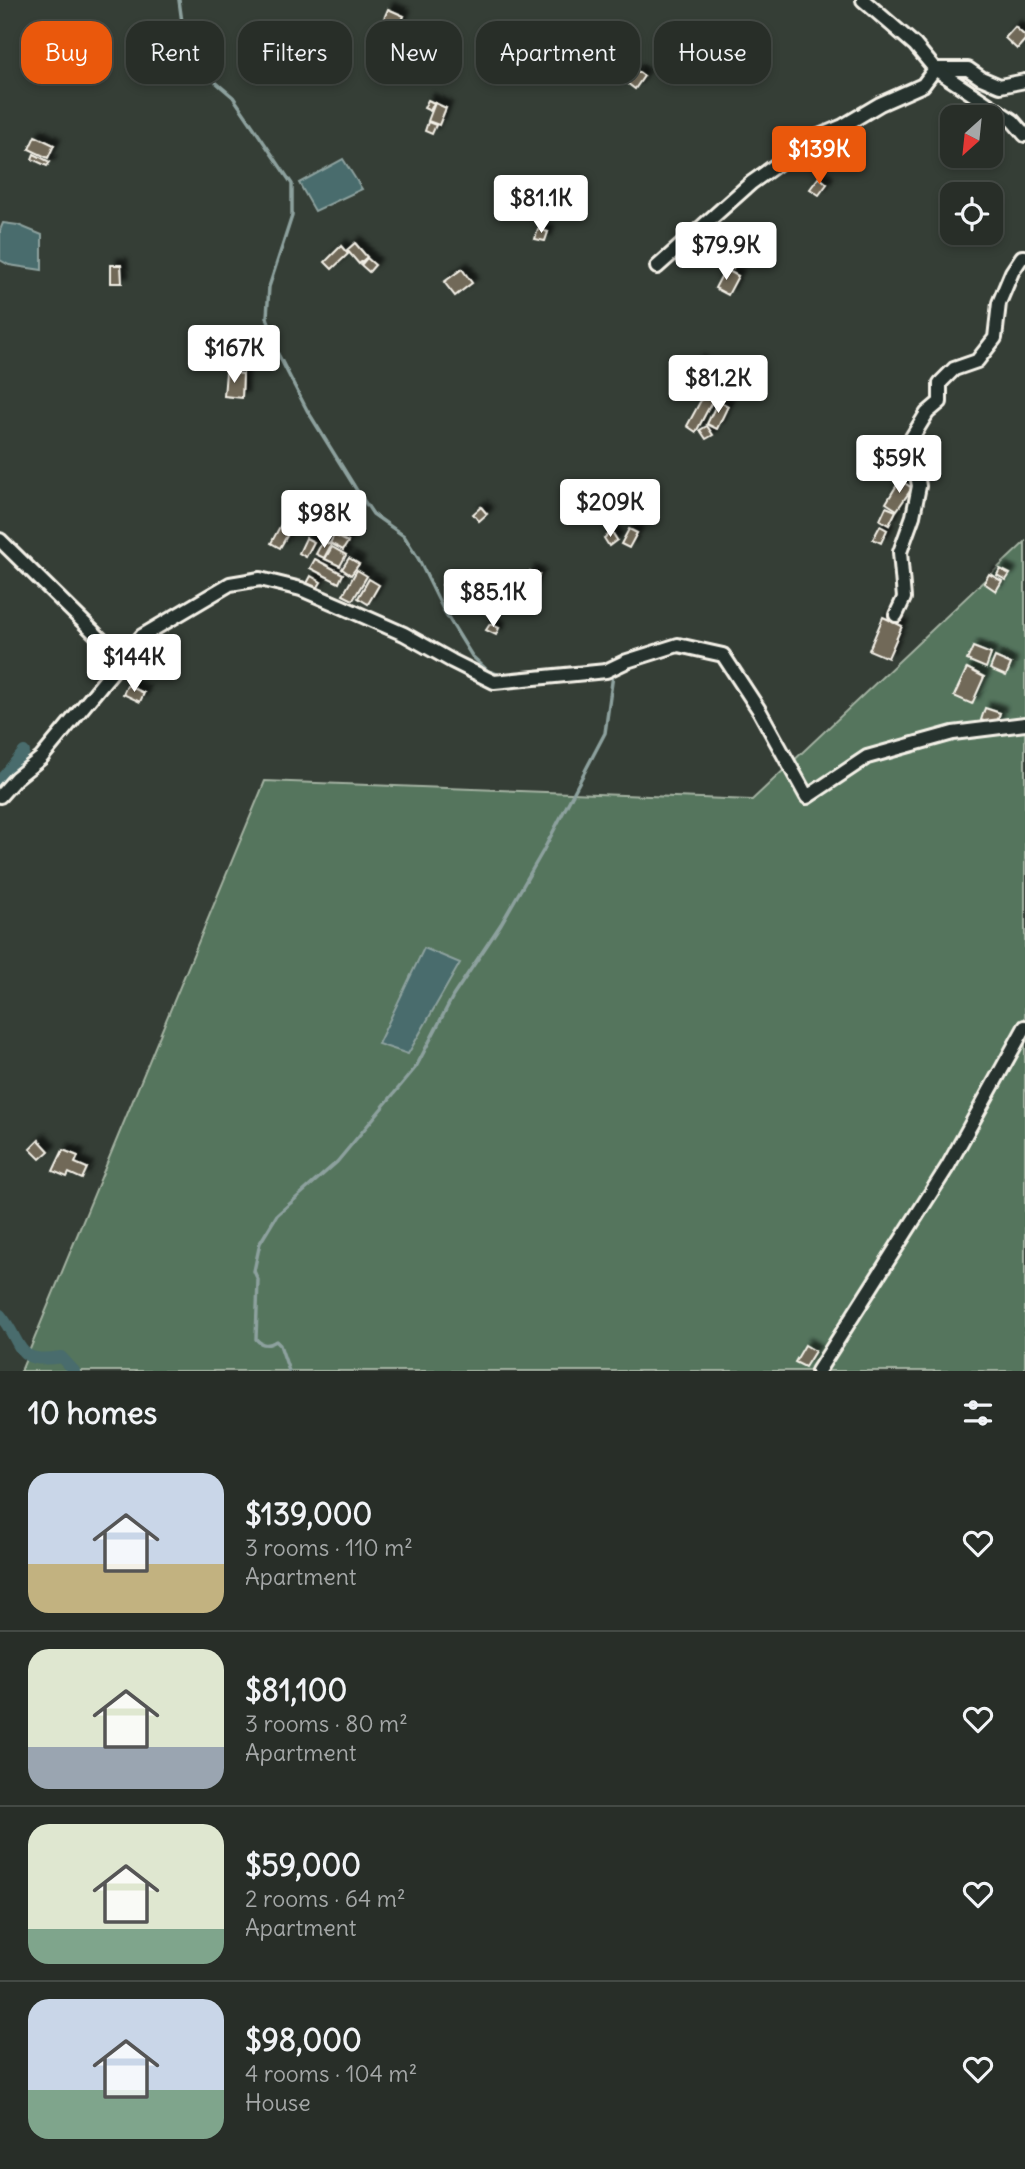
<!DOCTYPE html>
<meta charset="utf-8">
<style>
:root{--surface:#282e28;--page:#303630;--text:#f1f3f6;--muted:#a5a8a8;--line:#444a45;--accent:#ea580c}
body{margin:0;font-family:Delius,sans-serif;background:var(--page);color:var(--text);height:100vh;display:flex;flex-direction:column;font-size:26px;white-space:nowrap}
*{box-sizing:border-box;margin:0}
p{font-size:23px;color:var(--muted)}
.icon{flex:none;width:38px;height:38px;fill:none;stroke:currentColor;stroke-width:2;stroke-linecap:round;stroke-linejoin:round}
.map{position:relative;height:1371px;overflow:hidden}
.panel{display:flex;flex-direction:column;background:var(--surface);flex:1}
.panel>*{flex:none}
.banner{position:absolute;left:21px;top:21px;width:984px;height:63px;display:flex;gap:14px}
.needle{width:46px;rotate:207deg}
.buttons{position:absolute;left:940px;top:105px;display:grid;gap:14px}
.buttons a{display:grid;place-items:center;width:63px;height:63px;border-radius:14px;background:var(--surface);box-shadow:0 4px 10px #0003,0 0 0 2px var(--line);font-size:35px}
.price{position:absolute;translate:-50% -60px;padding:0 16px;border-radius:7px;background:#fff;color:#222;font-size:23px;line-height:46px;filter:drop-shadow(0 2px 4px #0008)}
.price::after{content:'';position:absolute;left:50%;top:42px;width:21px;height:16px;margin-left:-10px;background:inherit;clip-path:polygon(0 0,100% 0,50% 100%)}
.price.current{background:var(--accent);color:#fff}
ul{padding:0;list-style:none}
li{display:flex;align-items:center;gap:21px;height:175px;padding:0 28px}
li+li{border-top:2px solid var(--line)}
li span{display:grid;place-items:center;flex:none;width:196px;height:140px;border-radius:21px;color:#555}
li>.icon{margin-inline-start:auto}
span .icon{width:84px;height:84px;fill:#fffc;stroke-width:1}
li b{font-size:30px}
h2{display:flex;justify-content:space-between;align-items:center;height:84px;padding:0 28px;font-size:30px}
.chip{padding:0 24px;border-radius:21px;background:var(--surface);box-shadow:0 4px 10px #0003,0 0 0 2px var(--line);font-size:24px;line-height:63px}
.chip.current{background:var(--accent);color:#fff}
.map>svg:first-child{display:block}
.green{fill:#54745d;stroke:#a4b2a2;stroke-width:2}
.water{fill:#486c6d;stroke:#8da19e;stroke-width:2}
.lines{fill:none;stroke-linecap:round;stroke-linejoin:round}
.stream{stroke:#8da19e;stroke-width:3.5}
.canal{stroke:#486c6d;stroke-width:12}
.building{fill:#716959;stroke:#f4f1e8;stroke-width:2;filter:url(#shadow)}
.minor-casing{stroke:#f4f1e8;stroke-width:18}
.minor{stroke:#26332d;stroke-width:12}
</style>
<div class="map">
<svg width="1025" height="1371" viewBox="0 0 1025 1371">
<defs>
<filter id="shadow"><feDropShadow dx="6" dy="-6" stdDeviation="2" flood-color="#0009"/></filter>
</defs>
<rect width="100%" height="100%" fill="#353e36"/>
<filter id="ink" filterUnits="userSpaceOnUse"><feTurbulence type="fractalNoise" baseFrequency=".0143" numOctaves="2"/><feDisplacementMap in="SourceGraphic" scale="14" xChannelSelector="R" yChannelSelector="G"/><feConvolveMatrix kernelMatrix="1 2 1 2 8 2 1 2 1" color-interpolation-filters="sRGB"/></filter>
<g filter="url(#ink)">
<polygon class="green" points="1025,542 1025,1371 21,1371 265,781 752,800"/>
<g class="water">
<polygon points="343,159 362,189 315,211 299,183"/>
<polygon points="3,223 18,225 42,235 42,270 9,265 0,260 0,230"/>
<polygon points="424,948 460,963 408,1054 378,1044"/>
</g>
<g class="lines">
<g class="stream">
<polyline points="179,0 186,52 205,73 233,97 292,184 292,216 269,287 267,317 277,352 307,410 356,489 373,514 404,536 418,558 443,609 472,656 488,671 503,676"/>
<path d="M289,1371L280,1345L276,1341C268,1346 262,1346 256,1339L258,1280L254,1271L260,1243L277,1215L337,1162L416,1067L453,996L501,924L543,851L605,733L613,675"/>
</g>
<g class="canal">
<polyline points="0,781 24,752"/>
<path d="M0,1315C24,1343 13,1365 61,1357L74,1371"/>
</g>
</g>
<g class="building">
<polygon points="388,9 404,16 398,30 382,23"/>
<polygon points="1015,27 1025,36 1025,40 1017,49 1005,38"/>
<polygon points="636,70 644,76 635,89 627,83"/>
<polygon points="428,100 434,103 430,111 424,108"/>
<polygon points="435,103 446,108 439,125 428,121"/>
<polygon points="428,122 436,125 432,134 425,131"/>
<polygon points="35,136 54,145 48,158 29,149"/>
<polygon points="34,154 50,162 47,166 32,159"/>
<polygon points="819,177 827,184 819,195 810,189"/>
<polygon points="538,229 548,232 545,241 535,239"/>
<polygon points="355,243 367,257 359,264 347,250"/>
<polygon points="341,246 348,254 332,269 325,262"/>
<polygon points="728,257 737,262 733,269 723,264"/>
<polygon points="367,258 375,265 369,272 361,265"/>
<polygon points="111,265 121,265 122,283 111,283"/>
<polygon points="462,269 472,283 455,296 444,282"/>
<polygon points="725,269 738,276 728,295 715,288"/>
<polygon points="698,362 712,374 695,394 681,382"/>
<polygon points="226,372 243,374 242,398 224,396"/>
<polygon points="706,391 715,396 696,432 687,426"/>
<polygon points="718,401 728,406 717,429 707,424"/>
<polygon points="707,426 713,435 706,439 700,430"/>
<polygon points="900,480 912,488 897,510 886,503"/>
<polygon points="481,507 487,514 479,521 473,514"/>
<polygon points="886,507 896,511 889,525 880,520"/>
<polygon points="283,521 292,527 280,548 271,543"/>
<polygon points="880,526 887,530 881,543 873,539"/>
<polygon points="629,529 637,533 629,548 621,544"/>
<polygon points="612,532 617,540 609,546 604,538"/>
<polygon points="334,535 348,542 343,550 330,543"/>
<polygon points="306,538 314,542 306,557 299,553"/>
<polygon points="323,541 331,545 324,558 316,554"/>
<polygon points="332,547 346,555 340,566 325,559"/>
<polygon points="349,558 359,564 351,575 342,569"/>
<polygon points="315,559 343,574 339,583 310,568"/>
<polygon points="1000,569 1010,574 1006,580 997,575"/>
<polygon points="357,570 367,576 353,600 343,595"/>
<polygon points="530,571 539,575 529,596 520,591"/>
<polygon points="989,574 1002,581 996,591 984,583"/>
<polygon points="311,576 321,582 315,592 305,587"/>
<polygon points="449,577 457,583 450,592 442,585"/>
<polygon points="369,579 379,585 368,604 358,598"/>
<polygon points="496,587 507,594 492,617 480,610"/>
<polygon points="883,617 902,626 888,658 869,650"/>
<polygon points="490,624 499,628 496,635 486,630"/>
<polygon points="973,647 991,654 986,668 967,660"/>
<polygon points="995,657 1011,664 1006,676 990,669"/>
<polygon points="967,668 984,677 972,704 954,696"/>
<polygon points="127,685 144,693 140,702 123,694"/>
<polygon points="985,708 1000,713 996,725 981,720"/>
<polygon points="39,1140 49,1151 40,1159 30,1149"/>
<polygon points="63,1150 78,1156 75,1163 87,1168 82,1179 69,1173 67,1177 53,1171"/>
<polygon points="805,1345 815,1351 805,1367 795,1362"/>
</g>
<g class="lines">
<g class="minor-casing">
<g id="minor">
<polyline points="863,0 915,45 935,69 968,69 981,78 1000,86 1025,81"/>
<polyline points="657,267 751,183 814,138 843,126 880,104 923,85 935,69 1013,121 1025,135"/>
<polyline points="0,540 122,660 142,636 230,584 260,579 301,589 345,608 404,634 452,661 494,682 606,671 627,661 678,645 723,655 759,710 807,797 867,757 953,733 1025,724"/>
<polyline points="896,615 904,598 900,552 913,516 919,486 911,439 927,413 940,402 940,383 954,369 977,361 995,338 999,303 1012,272 1022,257 1025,257"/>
<polyline points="0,796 16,778 41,758 122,660"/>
<polyline points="818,1371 948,1166 1025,1027"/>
</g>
</g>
<use href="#minor" class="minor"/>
</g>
</g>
</svg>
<div class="buttons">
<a><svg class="needle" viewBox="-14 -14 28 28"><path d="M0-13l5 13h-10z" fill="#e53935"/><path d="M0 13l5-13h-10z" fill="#a5a8a8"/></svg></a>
<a><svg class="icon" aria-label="locate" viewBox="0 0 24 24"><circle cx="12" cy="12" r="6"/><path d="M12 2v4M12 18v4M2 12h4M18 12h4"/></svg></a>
</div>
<b class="price current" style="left:819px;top:186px">$139K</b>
<b class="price" style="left:541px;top:235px">$81.1K</b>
<b class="price" style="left:726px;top:282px">$79.9K</b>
<b class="price" style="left:234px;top:385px">$167K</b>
<b class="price" style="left:718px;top:415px">$81.2K</b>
<b class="price" style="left:899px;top:495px">$59K</b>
<b class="price" style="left:610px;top:539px">$209K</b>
<b class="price" style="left:324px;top:550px">$98K</b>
<b class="price" style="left:493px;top:629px">$85.1K</b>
<b class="price" style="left:134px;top:694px">$144K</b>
<div class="banner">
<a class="chip current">Buy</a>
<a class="chip">Rent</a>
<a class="chip">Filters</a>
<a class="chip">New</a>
<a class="chip">Apartment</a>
<a class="chip">House</a>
</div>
</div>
<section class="panel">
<h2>10 homes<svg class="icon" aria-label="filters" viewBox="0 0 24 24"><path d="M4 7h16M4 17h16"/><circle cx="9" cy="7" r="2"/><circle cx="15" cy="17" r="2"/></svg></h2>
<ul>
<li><span style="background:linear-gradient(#c9d6e8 65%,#c2b280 0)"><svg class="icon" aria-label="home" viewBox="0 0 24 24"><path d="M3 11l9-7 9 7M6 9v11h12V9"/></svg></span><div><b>$139,000</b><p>3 rooms · 110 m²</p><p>Apartment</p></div><svg class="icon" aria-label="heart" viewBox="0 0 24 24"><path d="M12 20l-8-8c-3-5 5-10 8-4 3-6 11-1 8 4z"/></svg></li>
<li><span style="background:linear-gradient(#dfe7d0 70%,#9aa5b1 0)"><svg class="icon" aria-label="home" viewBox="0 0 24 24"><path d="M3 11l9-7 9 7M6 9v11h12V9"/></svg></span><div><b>$81,100</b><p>3 rooms · 80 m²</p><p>Apartment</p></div><svg class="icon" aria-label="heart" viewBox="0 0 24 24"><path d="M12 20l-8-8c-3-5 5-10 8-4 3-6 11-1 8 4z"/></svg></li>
<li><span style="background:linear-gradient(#dfe7d0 75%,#7fa58c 0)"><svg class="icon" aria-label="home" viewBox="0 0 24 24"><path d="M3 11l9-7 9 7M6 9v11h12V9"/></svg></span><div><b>$59,000</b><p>2 rooms · 64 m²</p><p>Apartment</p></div><svg class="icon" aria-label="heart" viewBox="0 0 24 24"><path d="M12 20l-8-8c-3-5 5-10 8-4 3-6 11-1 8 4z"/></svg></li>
<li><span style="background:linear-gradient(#c9d6e8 65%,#7fa58c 0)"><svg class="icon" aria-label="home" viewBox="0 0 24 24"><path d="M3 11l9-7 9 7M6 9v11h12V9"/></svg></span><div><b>$98,000</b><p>4 rooms · 104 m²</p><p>House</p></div><svg class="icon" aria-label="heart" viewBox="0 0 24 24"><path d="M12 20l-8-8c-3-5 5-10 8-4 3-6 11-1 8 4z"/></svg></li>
</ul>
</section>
